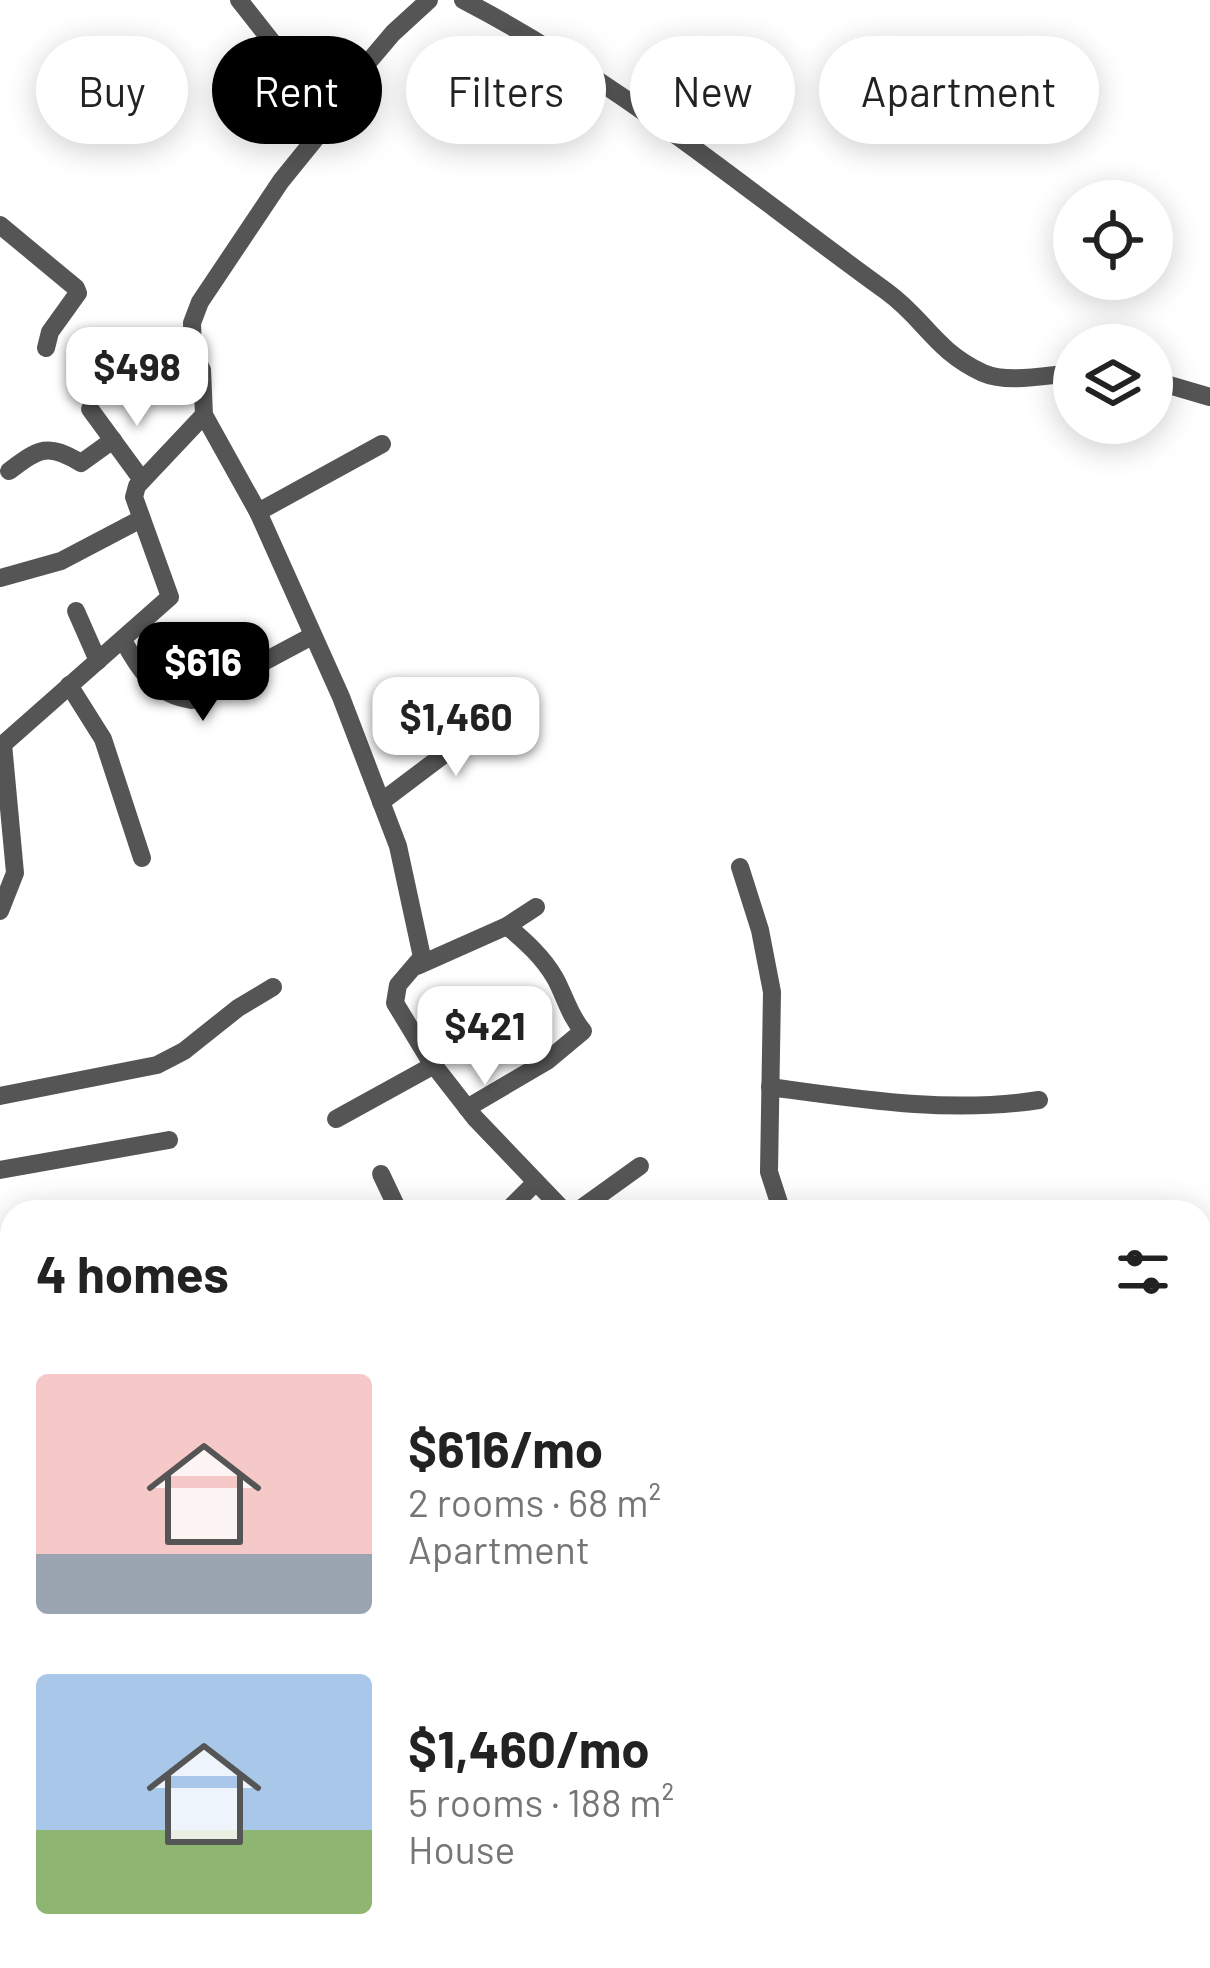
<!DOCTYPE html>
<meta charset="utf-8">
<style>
:root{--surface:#fff;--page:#f6f6f6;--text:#222;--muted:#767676;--accent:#000}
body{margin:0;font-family:Barlow,sans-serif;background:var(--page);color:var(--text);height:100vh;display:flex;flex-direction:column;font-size:45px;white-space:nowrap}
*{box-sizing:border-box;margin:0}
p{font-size:39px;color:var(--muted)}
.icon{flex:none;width:66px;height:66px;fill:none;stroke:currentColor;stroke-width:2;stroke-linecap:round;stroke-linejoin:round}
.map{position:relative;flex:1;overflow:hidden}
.sheet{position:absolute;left:0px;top:1200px;width:1212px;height:768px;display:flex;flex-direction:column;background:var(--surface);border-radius:36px 36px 0 0;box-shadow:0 6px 30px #0003}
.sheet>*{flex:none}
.guide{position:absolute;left:36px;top:36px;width:1140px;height:108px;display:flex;gap:24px}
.controls{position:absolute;left:1053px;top:180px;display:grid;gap:24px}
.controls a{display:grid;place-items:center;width:120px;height:120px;border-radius:50%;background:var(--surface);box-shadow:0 6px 30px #0003;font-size:60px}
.price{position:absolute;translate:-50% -102px;padding:0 27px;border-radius:24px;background:#fff;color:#222;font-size:39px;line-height:78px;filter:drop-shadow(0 3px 6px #0008)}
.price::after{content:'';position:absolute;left:50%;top:72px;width:36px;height:27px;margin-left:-18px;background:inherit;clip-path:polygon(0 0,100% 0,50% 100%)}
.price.active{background:var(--accent);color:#fff}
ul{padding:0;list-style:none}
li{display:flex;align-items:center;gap:36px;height:300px;padding:0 36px}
li span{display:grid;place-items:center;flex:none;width:336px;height:240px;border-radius:12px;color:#555}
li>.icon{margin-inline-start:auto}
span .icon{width:144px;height:144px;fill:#fffc;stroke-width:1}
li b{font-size:51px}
h2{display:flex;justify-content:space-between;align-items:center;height:144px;padding:0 36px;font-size:51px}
.chip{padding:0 42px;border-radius:54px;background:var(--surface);box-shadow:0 6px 30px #0003;font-size:42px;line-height:108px}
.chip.active{background:var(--accent);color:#fff}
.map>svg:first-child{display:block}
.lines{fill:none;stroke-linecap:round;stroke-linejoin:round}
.minor{stroke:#555;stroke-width:18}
</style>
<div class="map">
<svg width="1210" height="1968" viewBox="0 0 1210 1968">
<rect width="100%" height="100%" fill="#fff"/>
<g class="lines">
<g class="minor">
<polyline points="239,0 332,118"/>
<polyline points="429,0 393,33 360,72 332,118 281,181 200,302 192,323 193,352 202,370 204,415 258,512 341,697 398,846 422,957 398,985 395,1003 429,1059 475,1118 565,1212"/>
<path d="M463,0C616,79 747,191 886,291C926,320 934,350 983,373C1008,384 1047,375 1074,373"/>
<polyline points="0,225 76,288 78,293 50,332 46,348"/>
<polyline points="116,348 155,376 168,374 197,359"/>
<polyline points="1152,380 1210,397"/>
<polyline points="90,409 142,480"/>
<path d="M9,471C39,449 47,442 81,463L113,440"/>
<polyline points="258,512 382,444"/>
<polyline points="0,578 61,561 141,519"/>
<polyline points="76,611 98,661"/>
<path d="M123,640C140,671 155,695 192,700L312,636"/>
<polyline points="69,685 103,739 142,858"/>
<polyline points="0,747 170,597 134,497 137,486 204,415"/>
<polyline points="381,802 499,713"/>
<polyline points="740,867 760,930 772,992 769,1172 782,1212"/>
<polyline points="0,911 15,873 3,744"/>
<polyline points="417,966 507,926 536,907"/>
<path d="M770,1087C858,1099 950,1114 1039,1100"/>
<polyline points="0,1096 157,1065 184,1051 238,1008 273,987"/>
<path d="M467,1108L547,1061L583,1031C569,1015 565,996 555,978C543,957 525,941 507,926"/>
<polyline points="336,1119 434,1065"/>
<polyline points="0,1170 169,1140"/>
<polyline points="381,1174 399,1212"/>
<polyline points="506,1212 536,1182"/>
<polyline points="576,1212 640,1166"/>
<polyline points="1200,1252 1210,1255"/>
<polyline points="1200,1446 1210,1440"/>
<polyline points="12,1544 7,1555 12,1600"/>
<polyline points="1200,1548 1210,1540"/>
<polyline points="0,1720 12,1716"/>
<polyline points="1200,1737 1210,1730"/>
<polyline points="1200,1827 1210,1823"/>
<polyline points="0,1876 12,1875"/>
<polyline points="1200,1937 1210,1935"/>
<polyline points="409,1956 412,1968"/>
<polyline points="593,1956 594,1968"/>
<polyline points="244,1968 311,1956"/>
<polyline points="1187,1968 1188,1956"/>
</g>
</g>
</svg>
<div class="controls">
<a><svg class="icon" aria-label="locate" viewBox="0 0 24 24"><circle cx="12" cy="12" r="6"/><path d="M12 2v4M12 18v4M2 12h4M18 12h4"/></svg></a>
<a><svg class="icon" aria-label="layers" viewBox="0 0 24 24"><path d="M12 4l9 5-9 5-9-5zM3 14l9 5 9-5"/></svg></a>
</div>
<b class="price" style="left:137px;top:429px">$498</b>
<b class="price active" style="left:203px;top:724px">$616</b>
<b class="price" style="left:456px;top:779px">$1,460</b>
<b class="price" style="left:485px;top:1088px">$421</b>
<div class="guide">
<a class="chip">Buy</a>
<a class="chip active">Rent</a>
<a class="chip">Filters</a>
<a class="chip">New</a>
<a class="chip">Apartment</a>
</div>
<section class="sheet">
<h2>4 homes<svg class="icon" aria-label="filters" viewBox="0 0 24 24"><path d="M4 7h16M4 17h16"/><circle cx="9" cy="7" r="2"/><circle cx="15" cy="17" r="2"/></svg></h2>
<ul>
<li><span style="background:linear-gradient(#f6c9c9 75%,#9aa5b1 0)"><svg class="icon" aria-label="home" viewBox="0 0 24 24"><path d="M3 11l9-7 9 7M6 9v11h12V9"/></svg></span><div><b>$616/mo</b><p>2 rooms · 68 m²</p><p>Apartment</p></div></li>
<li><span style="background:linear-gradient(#a9c7e8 65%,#8fb573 0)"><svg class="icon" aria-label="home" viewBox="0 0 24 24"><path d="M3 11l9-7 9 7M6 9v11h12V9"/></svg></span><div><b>$1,460/mo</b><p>5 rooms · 188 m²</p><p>House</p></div></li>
</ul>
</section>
</div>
